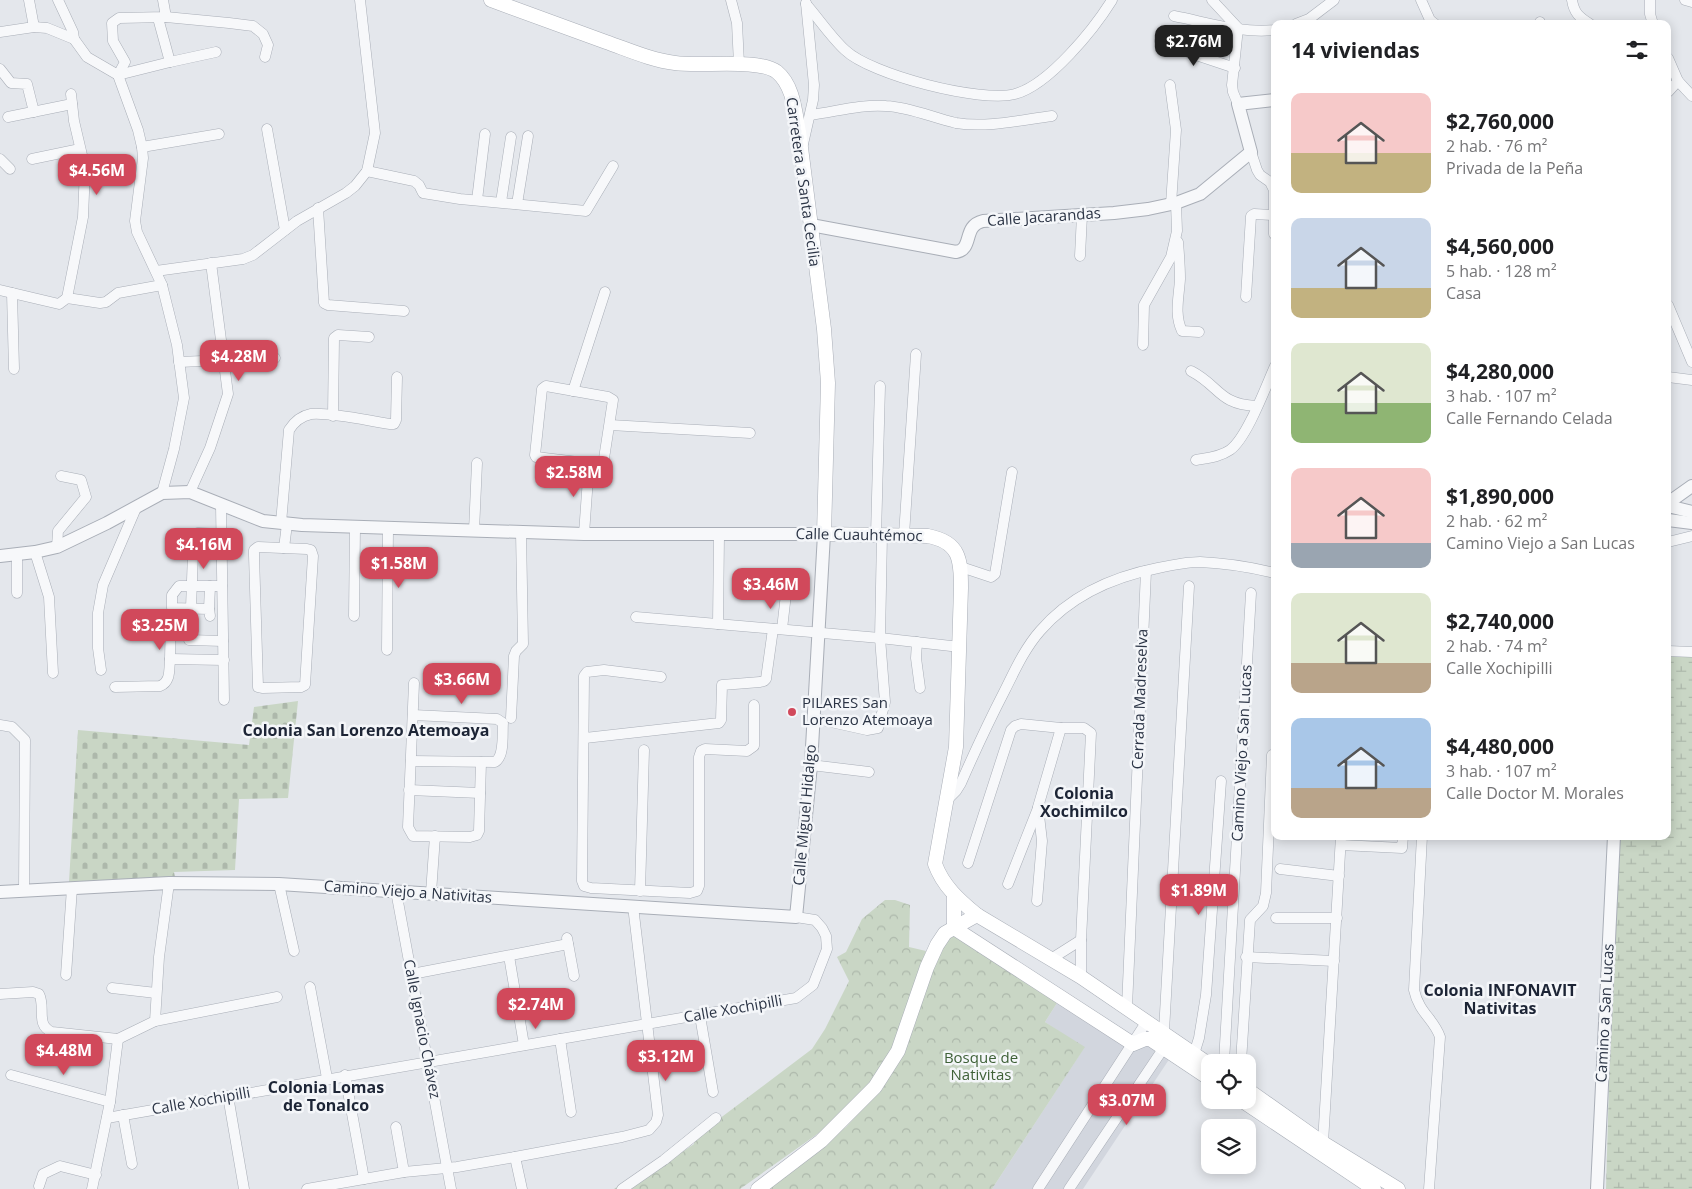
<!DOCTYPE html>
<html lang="es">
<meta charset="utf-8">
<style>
:root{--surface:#fff;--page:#f2f2f2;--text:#202124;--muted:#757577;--accent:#d1495b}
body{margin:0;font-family:"Open Sans",sans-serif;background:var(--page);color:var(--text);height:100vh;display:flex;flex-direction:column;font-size:19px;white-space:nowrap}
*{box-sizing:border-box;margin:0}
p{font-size:16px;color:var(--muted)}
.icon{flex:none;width:28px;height:28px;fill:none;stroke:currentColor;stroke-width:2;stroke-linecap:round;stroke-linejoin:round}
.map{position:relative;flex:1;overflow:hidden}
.side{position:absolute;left:1271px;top:20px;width:400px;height:820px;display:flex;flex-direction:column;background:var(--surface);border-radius:10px;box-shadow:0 2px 12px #0003}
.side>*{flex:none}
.fabs{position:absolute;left:1201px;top:1054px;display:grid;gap:10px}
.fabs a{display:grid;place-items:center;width:55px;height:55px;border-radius:10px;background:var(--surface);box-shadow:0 2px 12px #0003;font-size:25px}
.price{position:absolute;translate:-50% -42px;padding:0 11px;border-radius:10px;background:var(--accent);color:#fff;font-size:16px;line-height:32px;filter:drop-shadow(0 1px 2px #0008)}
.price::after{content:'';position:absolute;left:50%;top:30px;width:15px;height:11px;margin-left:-8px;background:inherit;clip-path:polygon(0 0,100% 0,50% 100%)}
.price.current{background:#222;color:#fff}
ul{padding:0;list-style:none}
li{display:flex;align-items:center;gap:15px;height:125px;padding:0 20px}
li span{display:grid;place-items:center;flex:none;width:140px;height:100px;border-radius:10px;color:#555}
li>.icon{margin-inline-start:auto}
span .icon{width:60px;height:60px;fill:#fffc;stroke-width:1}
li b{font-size:21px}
h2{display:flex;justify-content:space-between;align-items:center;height:60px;padding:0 20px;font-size:21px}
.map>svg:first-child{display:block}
.built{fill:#d2d6de}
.forest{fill:url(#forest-crowns)}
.wetland{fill:url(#wetland-marsh)}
.cemetery{fill:url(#cemetery-stones)}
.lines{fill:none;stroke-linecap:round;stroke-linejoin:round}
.minor-casing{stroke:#a9aeb7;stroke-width:11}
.tertiary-casing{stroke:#a9aeb7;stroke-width:14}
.secondary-casing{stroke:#a9aeb7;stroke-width:15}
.minor{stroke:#f7f8fa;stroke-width:10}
.tertiary{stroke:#f7f8fa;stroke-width:12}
.secondary{stroke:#fff;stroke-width:14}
.poi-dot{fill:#d1495b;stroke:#f4f6f9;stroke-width:2}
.labels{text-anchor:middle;stroke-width:5;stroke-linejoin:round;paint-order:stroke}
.street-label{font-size:15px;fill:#2b3445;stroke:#f4f6f9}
.poi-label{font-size:15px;fill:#2b3445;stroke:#f4f6f9;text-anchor:start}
.park-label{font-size:15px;fill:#3f6138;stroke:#f4f6f9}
.neighbourhood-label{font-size:16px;font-weight:bold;fill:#1d2536;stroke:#f4f6f9}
</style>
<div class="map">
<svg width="1692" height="1189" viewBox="0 0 1692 1189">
<defs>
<pattern id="forest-crowns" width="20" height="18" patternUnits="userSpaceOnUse" patternTransform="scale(1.25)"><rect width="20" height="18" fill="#c9d6c5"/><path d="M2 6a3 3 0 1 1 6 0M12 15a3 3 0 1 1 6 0" fill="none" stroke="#adb8ab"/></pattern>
<pattern id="wetland-marsh" width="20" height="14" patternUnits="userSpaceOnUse" patternTransform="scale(1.25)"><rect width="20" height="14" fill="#c9d6c5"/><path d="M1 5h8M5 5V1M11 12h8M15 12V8" fill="none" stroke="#adb8ab"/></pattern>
<pattern id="cemetery-stones" width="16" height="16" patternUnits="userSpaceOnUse" patternTransform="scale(1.25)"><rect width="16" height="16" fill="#c9d6c5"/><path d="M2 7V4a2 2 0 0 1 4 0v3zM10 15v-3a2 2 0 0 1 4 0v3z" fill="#adb8ab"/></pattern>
</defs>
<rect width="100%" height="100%" fill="#e4e7ec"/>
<polygon class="built" points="1057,1003 1145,1042 1170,1058 1083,1189 992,1189 1084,1048 1045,1022"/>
<g class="forest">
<polygon points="885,900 895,900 910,905 909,947 926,951 903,1021 892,1048 879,1071 865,1089 830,1125 740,1189 614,1189 657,1161 660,1167 694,1144 694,1140 719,1119 812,1049 825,1029 849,981 837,957 846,952 862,919"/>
<polygon points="953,935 1057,1003 1045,1022 1085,1047 992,1189 760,1189 846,1127 873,1098 942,944"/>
</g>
<polygon class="wetland" points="1668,652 1692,654 1692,1189 1606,1189 1616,836 1668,836"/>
<polygon class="cemetery" points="298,701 288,798 239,799 235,870 174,872 175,877 69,882 78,730 249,745 254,707"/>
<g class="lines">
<g class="minor-casing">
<g id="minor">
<polyline points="29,0 34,27"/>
<polyline points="58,0 73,32 74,39"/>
<polyline points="731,0 737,23 739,64"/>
<polyline points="1212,0 1238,28 1232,85 1233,92 1238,104"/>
<polyline points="1421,0 1430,20 1435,24"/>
<path d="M1572,0C1574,13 1579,17 1590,24"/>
<polyline points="1650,0 1650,14 1653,24"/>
<polyline points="1685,0 1692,2"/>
<path d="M806,4C819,19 831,37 845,50C871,75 981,103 1015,94C1049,85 1094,29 1112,0"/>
<path d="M1174,16C1206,22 1242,34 1275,30"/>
<polyline points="166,17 229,23 253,26 263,34 268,45 265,57"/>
<polyline points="158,18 170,62"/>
<polyline points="1296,24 1309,19 1334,0"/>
<polyline points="1539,24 1540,22"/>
<polyline points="0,32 34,27 47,28 74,39 87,57 118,75 138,130 142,147 143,158 135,221 137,232 162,285 177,345 184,398 174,449 162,493"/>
<polyline points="1160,41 1179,45 1190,53 1235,68"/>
<polyline points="1668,58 1678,81 1692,96"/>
<polyline points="0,69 11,83 27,84 34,112"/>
<polyline points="118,75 125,62 113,41 112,23 119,18 166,17 163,0"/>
<polyline points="118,75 170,62 216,52"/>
<polyline points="1170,85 1176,130 1171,204"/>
<polyline points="1668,92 1678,81"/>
<path d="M810,115C835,112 861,104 886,106C910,107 933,118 956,123C987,128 1021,120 1052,116"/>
<polyline points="8,117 72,104"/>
<polyline points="267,129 285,230"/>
<polyline points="803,144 813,100 814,85 806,3"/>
<polyline points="142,147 219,134"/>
<polyline points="1251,152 1257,170 1260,175 1270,182 1274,190 1274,234"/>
<polyline points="0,159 10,169"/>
<polyline points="32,159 80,149"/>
<polyline points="367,171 414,181 419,185 423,193 460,199 586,211 613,166"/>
<polyline points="477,200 485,134"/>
<polyline points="501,202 511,137"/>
<polyline points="517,204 528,136"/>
<polyline points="318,208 324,303 328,305 404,311"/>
<path d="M1178,242C1179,254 1180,267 1180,279C1179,297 1174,314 1182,331L1199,332"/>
<polyline points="1080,256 1082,215"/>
<polyline points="156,271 243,259 253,255 297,221 346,193 355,186 367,171 375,133 360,0"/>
<polyline points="0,290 59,304 67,298 100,303 106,302 118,293 162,285"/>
<polyline points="12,293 14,369"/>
<polyline points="1246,297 1251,216 1254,214 1274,215"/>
<polyline points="67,298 83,217 85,168 74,121 71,94"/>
<polyline points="1668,305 1692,362"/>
<polyline points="1143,345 1144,305 1171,257 1177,231 1176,203"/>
<polyline points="179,362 275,358"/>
<path d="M1191,371C1220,386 1218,404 1256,406"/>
<polyline points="1668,377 1692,380"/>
<polygon points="546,386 608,397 613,400 603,465 536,457 535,455 542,389"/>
<polyline points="573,391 605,292"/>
<polyline points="333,416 334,338 338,335 369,337"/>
<polyline points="610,425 750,433"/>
<path d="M1196,460C1207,458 1220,457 1230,450C1247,438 1266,386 1275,366"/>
<polyline points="190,492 210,448 228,394 211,263"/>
<polyline points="221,505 224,700"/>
<path d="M281,523L289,430C294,422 301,416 311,414C331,412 369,421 390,424H394L396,420L397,377"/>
<polyline points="474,531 477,463"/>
<polyline points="584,534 589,464"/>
<polyline points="876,535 880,386"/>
<polyline points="904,535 916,354"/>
<polyline points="1668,542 1692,536"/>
<polyline points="57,547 58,531 86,497 81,480 61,476"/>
<polygon points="258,547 307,549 311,550 313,556 305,685 301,687 263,688 258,687 254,555 254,550"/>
<polyline points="284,548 287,524"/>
<polyline points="35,552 49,597 53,673"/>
<polyline points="193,553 222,552"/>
<polyline points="961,567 991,577 995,574 1012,472"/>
<polyline points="17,593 17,554"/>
<polyline points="191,608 193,553 198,533 222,534"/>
<polyline points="209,609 210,586"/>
<polyline points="210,616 209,609 172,608 172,595 179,586 222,586"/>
<polyline points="354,616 355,527"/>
<polyline points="636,617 880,638 960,647"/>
<polyline points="718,624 719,535"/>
<polyline points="782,629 786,594"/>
<polyline points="917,642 916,658 920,688"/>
<polyline points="387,650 388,528"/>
<polyline points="1668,651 1692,652"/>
<polyline points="170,659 171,614 190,615 189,640 223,641"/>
<polyline points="101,670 98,648 98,613 103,585 136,508"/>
<polyline points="661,677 604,670 587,672 584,676 582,881 584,886 591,888 690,893 697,891 699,886 699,757 701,751 705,749 747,751 754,746 754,705"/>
<polyline points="414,683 408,827 413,836 470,837 477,835 479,831 481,762"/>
<path d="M115,687L160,686C171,682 169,669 170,659L224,660"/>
<polyline points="511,718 514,656 516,651 523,644 521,532"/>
<polyline points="813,718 867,730 878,728 885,702 880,638 882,535"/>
<polyline points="0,725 12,727 25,740 24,890"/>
<polyline points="585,738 719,723 721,720 722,685 760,682 764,681 766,679 773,629"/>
<path d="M411,761L495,762C505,756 502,734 503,723L497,719L413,715"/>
<polyline points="811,765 869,772"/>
<polyline points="409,790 480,793"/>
<path d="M946,801L956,791L961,783C975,751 989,721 1005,690C1015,670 1025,648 1040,631C1071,595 1112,577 1158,568C1172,565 1186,562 1200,562C1225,563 1250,567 1275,573"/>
<path d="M1422,836L1414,990C1419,1013 1434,1019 1440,1037L1429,1189"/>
<polyline points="1341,845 1402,848 1403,836"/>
<polyline points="968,863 1011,730 1015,726 1021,724 1061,728 1084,728 1091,733 1081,940 1081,977"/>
<polyline points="1280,869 1339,876"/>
<polyline points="279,884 294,951"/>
<polyline points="1008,884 1038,808"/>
<polyline points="396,891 451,1189"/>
<polyline points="640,891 644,750"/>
<polyline points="431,893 435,836"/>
<polyline points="1037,901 1042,841 1038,807 1061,728"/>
<polyline points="1276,918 1337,918"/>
<polyline points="567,938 574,976"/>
<polyline points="509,956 524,1045"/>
<polyline points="1246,957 1334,961"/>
<polyline points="1051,959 1081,940"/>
<polyline points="412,974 568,944"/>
<polyline points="66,975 72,888"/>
<polyline points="310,987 327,1078"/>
<polyline points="112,988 156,993"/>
<path d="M0,994L33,992L39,994C46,1007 35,1025 52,1032L118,1039"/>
<polyline points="1127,1007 1146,571"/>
<polyline points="700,1016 713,1092"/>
<polyline points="155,1021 277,997"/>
<polyline points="118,1039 155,1021 159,957 169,883"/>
<polyline points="560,1039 571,1112"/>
<polyline points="1194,1054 1199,1038 1206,995 1221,781"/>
<polyline points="1224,1062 1251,593"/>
<polyline points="1241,1062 1250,920 1263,906 1266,893 1272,755"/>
<polyline points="11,1075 110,1102"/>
<polyline points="345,1075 364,1179"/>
<polyline points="228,1096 244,1189"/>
<polyline points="123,1115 132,1164"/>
<polyline points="107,1118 796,998 813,985 827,949 826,936 822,928 815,920 796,917"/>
<polyline points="396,1127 404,1172"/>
<polyline points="1323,1143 1341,836"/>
<polyline points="515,1157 522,1189"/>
<polyline points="39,1186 43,1174 60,1166 96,1175"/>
<polyline points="92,1189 110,1102 118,1039"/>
<polyline points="307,1189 404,1172 457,1167 515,1157 622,1137 649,1130 656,1122 658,1115 633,906"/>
<polyline points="622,1189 664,1160 716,1118"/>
<polyline points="1038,1189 1147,1021"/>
<polyline points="1069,1189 1163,1049 1189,586"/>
</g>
</g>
<g class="tertiary-casing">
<g id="tertiary">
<path d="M811,225L956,252C974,249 962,226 983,221L1114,213L1148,209L1176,203L1200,194L1251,152L1238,104L1275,100"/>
<polyline points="1668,503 1692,486"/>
<polyline points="1668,506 1692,512"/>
<polyline points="1668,520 1692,523"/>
<polyline points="0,556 35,552 57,547 107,523 162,493 190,492 263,521 302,525 584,534 824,534 811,765 796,917 279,884 169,883 0,892"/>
<polyline points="1597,1189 1614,836"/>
</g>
</g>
<g class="secondary-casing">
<g id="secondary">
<path d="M491,0C529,14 567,28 606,42C629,50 651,60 675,63C700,67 758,58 777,72C794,86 795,113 799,132L824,329L828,383L824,534L928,536C960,542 961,560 961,588L956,747L935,864C943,886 959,900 977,915"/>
<polyline points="954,928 1133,1044 1145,1039 1150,1039 1210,1079"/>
<polyline points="954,928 954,896"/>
<polyline points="1248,1090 1323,1143 1398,1189"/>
<polyline points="1241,1100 1374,1189"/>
<polyline points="758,1189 821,1141 875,1087 898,1051 927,967 937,945 945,933 977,915 1081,977 1210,1065"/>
</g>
</g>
<use href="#minor" class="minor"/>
<use href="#tertiary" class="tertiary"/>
<use href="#secondary" class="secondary"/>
</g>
<circle class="poi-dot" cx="792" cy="712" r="5"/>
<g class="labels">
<g class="street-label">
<text transform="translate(803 182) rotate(82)" y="5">Carretera a Santa Cecilia</text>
<text transform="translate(1044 217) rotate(-4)" y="5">Calle Jacarandas</text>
<text transform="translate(859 535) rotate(1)" y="5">Calle Cuauhtémoc</text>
<text transform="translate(1140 699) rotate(-88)" y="5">Cerrada Madreselva</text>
<text transform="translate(1242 753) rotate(-87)" y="5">Camino Viejo a San Lucas</text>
<text transform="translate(805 815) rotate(-85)" y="5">Calle Miguel Hidalgo</text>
<text transform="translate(408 892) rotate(4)" y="5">Camino Viejo a Nativitas</text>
<text transform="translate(733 1009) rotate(-10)" y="5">Calle Xochipilli</text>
<text transform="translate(1605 1013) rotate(-87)" y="5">Camino a San Lucas</text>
<text transform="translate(422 1029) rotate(79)" y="5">Calle Ignacio Chávez</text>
<text transform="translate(201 1101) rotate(-10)" y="5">Calle Xochipilli</text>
</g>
<g class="poi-label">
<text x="802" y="708">PILARES San<tspan x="802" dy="17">Lorenzo Atemoaya</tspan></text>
</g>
<g class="park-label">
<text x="981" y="1063">Bosque de<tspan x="981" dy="17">Nativitas</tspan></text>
</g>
<g class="neighbourhood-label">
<text x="366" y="736">Colonia San Lorenzo Atemoaya</text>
<text x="1084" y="799">Colonia<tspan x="1084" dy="18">Xochimilco</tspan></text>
<text x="1500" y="996">Colonia INFONAVIT<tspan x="1500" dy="18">Nativitas</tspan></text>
<text x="326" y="1093">Colonia Lomas<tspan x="326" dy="18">de Tonalco</tspan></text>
</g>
</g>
</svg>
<div class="fabs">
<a><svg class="icon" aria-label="locate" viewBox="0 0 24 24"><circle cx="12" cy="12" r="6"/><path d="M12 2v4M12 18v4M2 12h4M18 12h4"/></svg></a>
<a><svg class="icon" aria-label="layers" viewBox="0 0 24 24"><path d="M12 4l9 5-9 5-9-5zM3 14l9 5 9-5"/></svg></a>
</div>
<b class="price current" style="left:1194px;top:67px">$2.76M</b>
<b class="price" style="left:97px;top:196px">$4.56M</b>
<b class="price" style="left:239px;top:382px">$4.28M</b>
<b class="price" style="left:574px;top:498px">$2.58M</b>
<b class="price" style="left:204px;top:570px">$4.16M</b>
<b class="price" style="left:399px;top:589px">$1.58M</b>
<b class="price" style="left:771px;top:610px">$3.46M</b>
<b class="price" style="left:160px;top:651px">$3.25M</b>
<b class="price" style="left:462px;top:705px">$3.66M</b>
<b class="price" style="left:1199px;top:916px">$1.89M</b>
<b class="price" style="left:536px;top:1030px">$2.74M</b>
<b class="price" style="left:64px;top:1076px">$4.48M</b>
<b class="price" style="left:666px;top:1082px">$3.12M</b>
<b class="price" style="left:1127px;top:1126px">$3.07M</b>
<section class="side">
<h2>14 viviendas<svg class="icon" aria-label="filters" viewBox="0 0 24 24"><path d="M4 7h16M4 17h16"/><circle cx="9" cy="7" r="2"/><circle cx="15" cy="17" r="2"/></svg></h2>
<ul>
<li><span style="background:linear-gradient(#f6c9c9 60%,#c2b280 0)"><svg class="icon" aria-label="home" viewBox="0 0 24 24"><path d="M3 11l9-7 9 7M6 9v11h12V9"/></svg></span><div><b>$2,760,000</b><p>2 hab. · 76 m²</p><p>Privada de la Peña</p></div></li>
<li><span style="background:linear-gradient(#c9d6e8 70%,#c2b280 0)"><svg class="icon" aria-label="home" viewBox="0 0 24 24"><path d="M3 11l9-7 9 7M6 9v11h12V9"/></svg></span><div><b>$4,560,000</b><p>5 hab. · 128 m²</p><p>Casa</p></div></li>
<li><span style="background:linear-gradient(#dfe7d0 60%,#8fb573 0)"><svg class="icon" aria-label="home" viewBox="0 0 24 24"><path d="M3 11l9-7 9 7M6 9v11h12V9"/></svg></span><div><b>$4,280,000</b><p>3 hab. · 107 m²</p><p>Calle Fernando Celada</p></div></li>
<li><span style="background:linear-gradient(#f6c9c9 75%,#9aa5b1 0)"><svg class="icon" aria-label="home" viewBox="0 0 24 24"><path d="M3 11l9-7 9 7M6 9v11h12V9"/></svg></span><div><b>$1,890,000</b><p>2 hab. · 62 m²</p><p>Camino Viejo a San Lucas</p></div></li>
<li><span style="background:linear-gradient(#dfe7d0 70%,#b9a48a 0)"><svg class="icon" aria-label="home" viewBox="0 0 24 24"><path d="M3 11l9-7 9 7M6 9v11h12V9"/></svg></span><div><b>$2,740,000</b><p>2 hab. · 74 m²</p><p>Calle Xochipilli</p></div></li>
<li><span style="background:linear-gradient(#a9c7e8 70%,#b9a48a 0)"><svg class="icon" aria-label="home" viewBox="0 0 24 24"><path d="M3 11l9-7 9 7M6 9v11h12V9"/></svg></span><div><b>$4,480,000</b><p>3 hab. · 107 m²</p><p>Calle Doctor M. Morales</p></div></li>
</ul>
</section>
</div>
